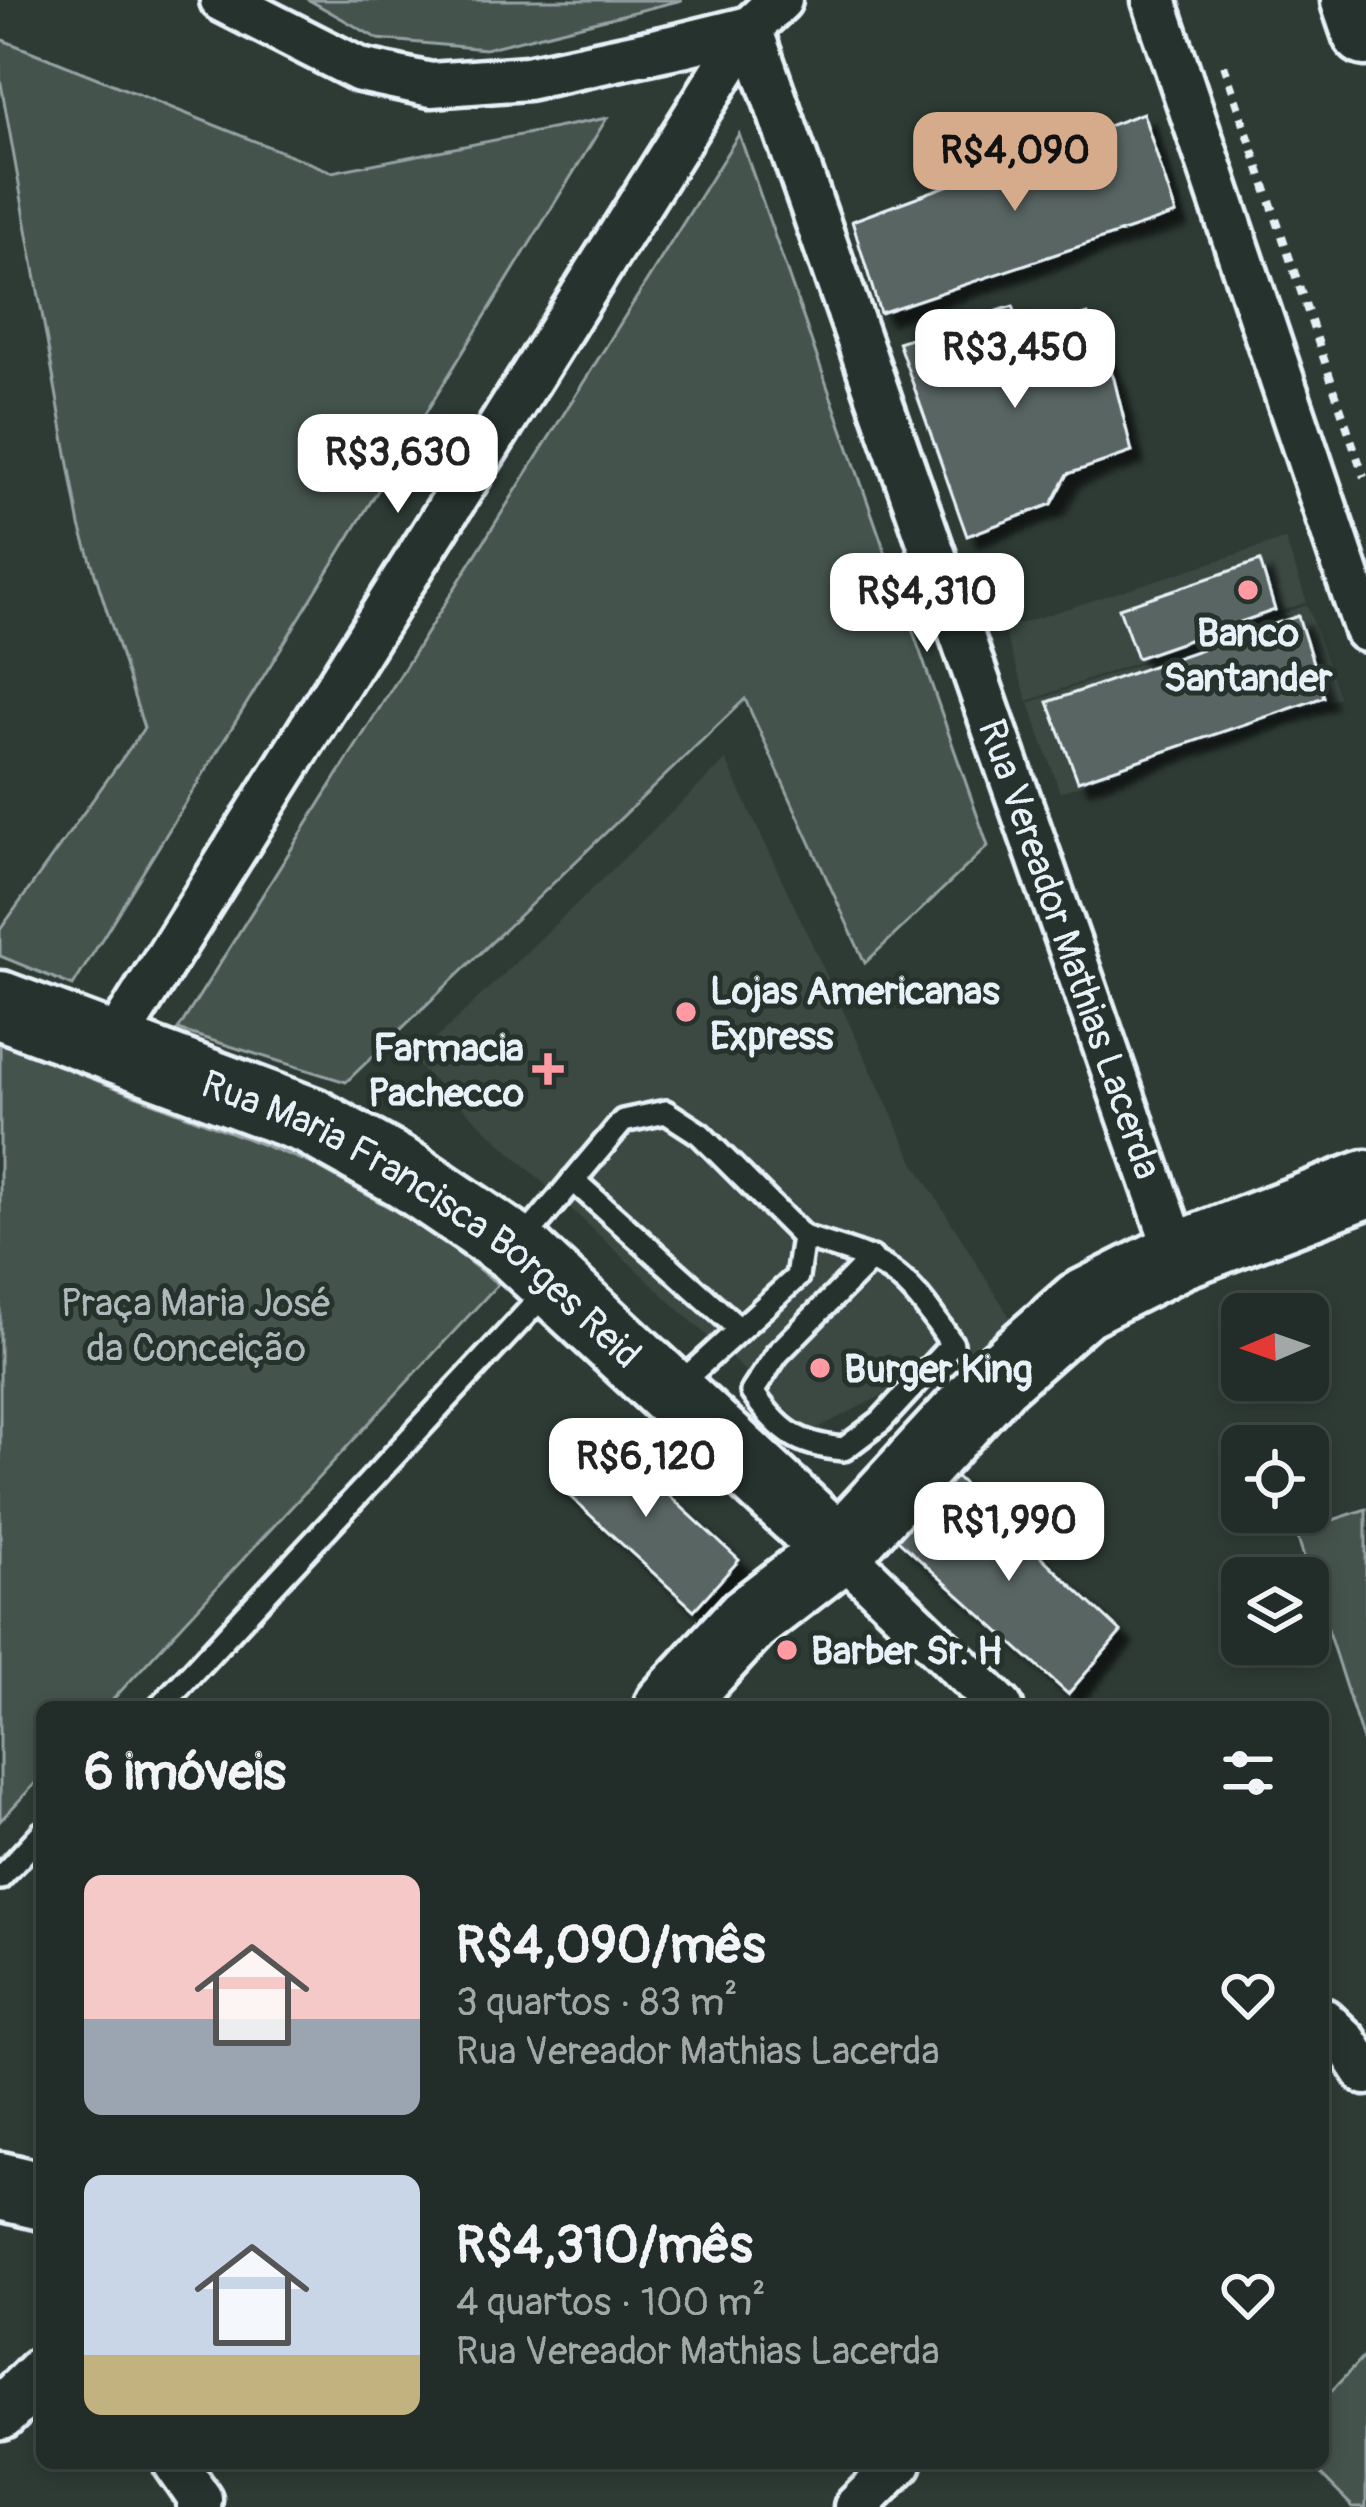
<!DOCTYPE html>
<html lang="pt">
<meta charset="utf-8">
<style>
:root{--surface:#222c28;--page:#2a3430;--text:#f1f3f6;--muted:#a2a7a8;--line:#3f4845;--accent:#d6ab8b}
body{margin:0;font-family:Pangolin,sans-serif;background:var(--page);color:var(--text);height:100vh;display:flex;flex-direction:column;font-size:45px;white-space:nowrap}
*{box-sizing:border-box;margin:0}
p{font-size:39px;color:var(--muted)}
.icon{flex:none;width:66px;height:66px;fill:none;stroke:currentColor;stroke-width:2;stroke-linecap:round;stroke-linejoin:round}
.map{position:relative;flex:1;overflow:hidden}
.drawer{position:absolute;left:36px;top:1701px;width:1293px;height:768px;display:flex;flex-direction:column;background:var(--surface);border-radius:18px;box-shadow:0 6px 18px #0003,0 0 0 3px var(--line)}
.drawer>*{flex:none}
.needle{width:78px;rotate:268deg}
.controls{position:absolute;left:1221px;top:1293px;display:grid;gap:24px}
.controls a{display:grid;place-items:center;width:108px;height:108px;border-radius:18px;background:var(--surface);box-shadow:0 6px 18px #0003,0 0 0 3px var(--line);font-size:60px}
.price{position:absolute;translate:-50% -102px;padding:0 27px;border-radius:24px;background:#fff;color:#222;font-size:39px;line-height:78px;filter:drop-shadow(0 3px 6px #0008)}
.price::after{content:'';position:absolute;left:50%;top:72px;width:36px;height:27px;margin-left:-18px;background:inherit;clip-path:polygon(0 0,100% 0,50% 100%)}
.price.active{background:var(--accent);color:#111}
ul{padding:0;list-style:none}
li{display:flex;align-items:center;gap:36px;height:300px;padding:0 48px}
li span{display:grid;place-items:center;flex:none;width:336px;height:240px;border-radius:18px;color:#555}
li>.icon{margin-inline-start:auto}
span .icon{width:144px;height:144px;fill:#fffc;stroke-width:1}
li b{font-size:51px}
h2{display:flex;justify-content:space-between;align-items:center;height:144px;padding:0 48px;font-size:51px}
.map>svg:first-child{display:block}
.built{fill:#3b4843}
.green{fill:#45524e;stroke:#96a2a3;stroke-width:3}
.building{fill:#596563;stroke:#e8f1f8;stroke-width:3;filter:url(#shadow)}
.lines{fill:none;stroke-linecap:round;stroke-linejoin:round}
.service-casing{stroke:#e8f1f8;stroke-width:30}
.minor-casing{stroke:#e8f1f8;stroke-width:51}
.tertiary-casing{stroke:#e8f1f8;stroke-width:60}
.trunk-casing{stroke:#e8f1f8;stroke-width:75}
.path{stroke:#e8f1f8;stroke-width:8;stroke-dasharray:9 9;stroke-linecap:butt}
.service{stroke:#26332d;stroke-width:21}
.minor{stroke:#26332d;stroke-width:42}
.tertiary{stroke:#26332d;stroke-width:51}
.trunk{stroke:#26332d;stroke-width:66}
.poi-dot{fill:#ff9aa2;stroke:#26332d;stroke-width:4.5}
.labels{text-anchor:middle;stroke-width:10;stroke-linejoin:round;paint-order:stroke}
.poi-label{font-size:39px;font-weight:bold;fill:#e8f1f8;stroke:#26332d;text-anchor:start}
.street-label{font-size:39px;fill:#e8f1f8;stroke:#26332d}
.park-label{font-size:39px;fill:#afb9bc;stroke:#26332d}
</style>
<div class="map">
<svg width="1366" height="2507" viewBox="0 0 1366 2507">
<defs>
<filter id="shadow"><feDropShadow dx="11" dy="11" stdDeviation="3" flood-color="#0009"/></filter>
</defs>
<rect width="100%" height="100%" fill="#2e3b35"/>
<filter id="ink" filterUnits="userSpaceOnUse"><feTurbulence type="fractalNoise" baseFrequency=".00833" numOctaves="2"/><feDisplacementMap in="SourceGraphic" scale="24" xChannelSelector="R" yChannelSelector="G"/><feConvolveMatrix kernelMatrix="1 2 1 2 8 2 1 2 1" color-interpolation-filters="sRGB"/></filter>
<g filter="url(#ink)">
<g class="built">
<polygon points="1285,539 1307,602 1028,701 1003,629"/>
<polygon points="1307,605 1339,697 1060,792 1029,703"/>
<polygon points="726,760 914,1162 1016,1327 810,1432 413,1061"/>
</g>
<g class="green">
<polygon points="309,0 682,0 485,49 378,39"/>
<polygon points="0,39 332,172 607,118 73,986 0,956 0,930 144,728 80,526 0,78"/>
<polygon points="739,134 988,846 865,963 745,699 346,1082 178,1030"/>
<polygon points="0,1043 310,1163 424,1227 498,1284 106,1707 42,1707 42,1776 0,1821"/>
<polygon points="1366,1509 1366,1750 1296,1532"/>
<polygon points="1366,2354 1366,2507 1353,2507 1309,2463 1323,2463 1323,2400"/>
</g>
<g class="building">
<polygon points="1143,113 1176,214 880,313 852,221"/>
<polygon points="1013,306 1024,335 1088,314 1114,379 1132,452 1068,474 1052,504 967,536 898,342"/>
<polygon points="1260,561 1275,610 1137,658 1119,608"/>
<polygon points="1298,616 1324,697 1078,781 1048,702"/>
<polygon points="599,1431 739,1560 694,1610 553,1481"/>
<polygon points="951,1472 1121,1632 1068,1694 897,1539"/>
</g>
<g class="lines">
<g class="service-casing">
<g id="service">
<polyline points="573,1180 738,1328"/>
<path d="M803,1237C890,1263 901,1267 952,1344L881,1421L844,1449C797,1445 779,1431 752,1392L777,1354L872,1258"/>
<polyline points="519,1245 623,1121 666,1112 700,1134 803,1237 797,1277 674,1389"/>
<polyline points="160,1707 549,1289"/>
<polyline points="0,1878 42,1833"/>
</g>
</g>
<g class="minor-casing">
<g id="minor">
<polyline points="222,0 360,70 431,85 527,78 681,45 750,28 780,0"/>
<polyline points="1154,0 1366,630"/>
<path id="s1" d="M750,28L1178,1256"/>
<polyline points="112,1045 750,28"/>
<polyline points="839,1550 1001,1707"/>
<polyline points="1323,2020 1346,2042 1366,2073"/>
<polyline points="175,2463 200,2499 199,2507"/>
<polyline points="856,2507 900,2463"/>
</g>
</g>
<g class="tertiary-casing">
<polyline id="tertiary" points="0,2414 42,2373"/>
</g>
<g class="trunk-casing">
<g id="trunk">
<polyline points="1355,0 1366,32"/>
<path id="s2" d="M0,1005L310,1121L407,1175L516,1249L839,1550"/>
<polyline points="668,1707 748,1620 839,1550 997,1379 1081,1305 1178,1256 1366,1184"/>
<polyline points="0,2186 42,2196"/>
</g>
</g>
<polyline class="path" points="1224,65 1364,477"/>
<use href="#service" class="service"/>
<use href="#minor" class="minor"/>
<use href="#tertiary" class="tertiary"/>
<use href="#trunk" class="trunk"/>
</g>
</g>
<g class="poi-dot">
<circle cx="1248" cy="590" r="12"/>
<circle cx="686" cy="1012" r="12"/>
<path d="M542 1051h12v12h12v12h-12v12h-12v-12h-12v-12h12z"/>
<circle cx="820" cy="1368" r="12"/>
<circle cx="787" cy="1650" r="12"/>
</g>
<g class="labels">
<g class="poi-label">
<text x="1248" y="646" text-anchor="middle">Banco<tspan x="1248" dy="45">Santander</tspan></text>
<text x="710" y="1004">Lojas Americanas<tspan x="710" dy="45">Express</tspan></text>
<text x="524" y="1061" text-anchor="end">Farmacia<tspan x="524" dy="45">Pachecco</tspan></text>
<text x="844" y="1382">Burger King</text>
<text x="811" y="1664">Barber Sr. H</text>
</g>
<g class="street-label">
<text dy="14" stroke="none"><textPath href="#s1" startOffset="975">Rua Vereador Mathias Lacerda</textPath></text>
<text dy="14" stroke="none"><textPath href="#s2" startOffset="477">Rua Maria Francisca Borges Reid</textPath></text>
</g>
<g class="park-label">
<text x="196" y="1316">Praça Maria José<tspan x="196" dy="45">da Conceição</tspan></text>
</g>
</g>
</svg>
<div class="controls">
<a><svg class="needle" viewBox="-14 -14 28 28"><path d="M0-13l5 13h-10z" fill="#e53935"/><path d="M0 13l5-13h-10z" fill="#a2a7a8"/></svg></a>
<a><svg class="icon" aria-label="locate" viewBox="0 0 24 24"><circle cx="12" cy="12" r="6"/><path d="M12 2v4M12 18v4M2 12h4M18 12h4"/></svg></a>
<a><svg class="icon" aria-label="layers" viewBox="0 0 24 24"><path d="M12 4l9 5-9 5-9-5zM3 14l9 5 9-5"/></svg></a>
</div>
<b class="price active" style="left:1015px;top:214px">R$4,090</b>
<b class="price" style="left:1015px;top:411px">R$3,450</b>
<b class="price" style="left:398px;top:516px">R$3,630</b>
<b class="price" style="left:927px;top:655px">R$4,310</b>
<b class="price" style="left:646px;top:1520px">R$6,120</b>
<b class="price" style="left:1009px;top:1584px">R$1,990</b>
<section class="drawer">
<h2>6 imóveis<svg class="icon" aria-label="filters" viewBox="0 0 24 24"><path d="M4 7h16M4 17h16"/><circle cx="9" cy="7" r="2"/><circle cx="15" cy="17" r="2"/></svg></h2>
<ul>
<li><span style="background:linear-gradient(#f6c9c9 60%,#9aa5b1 0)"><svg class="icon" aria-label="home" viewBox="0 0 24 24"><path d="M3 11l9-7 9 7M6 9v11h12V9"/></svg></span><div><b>R$4,090/mês</b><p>3 quartos · 83 m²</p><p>Rua Vereador Mathias Lacerda</p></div><svg class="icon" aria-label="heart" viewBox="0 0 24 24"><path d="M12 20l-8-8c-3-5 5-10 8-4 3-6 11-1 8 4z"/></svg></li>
<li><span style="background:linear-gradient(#c9d6e8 75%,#c2b280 0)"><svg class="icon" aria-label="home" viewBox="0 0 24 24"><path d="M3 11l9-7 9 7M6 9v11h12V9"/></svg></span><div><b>R$4,310/mês</b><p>4 quartos · 100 m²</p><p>Rua Vereador Mathias Lacerda</p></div><svg class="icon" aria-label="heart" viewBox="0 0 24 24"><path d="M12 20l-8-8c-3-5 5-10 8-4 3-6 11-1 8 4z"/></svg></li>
</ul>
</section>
</div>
